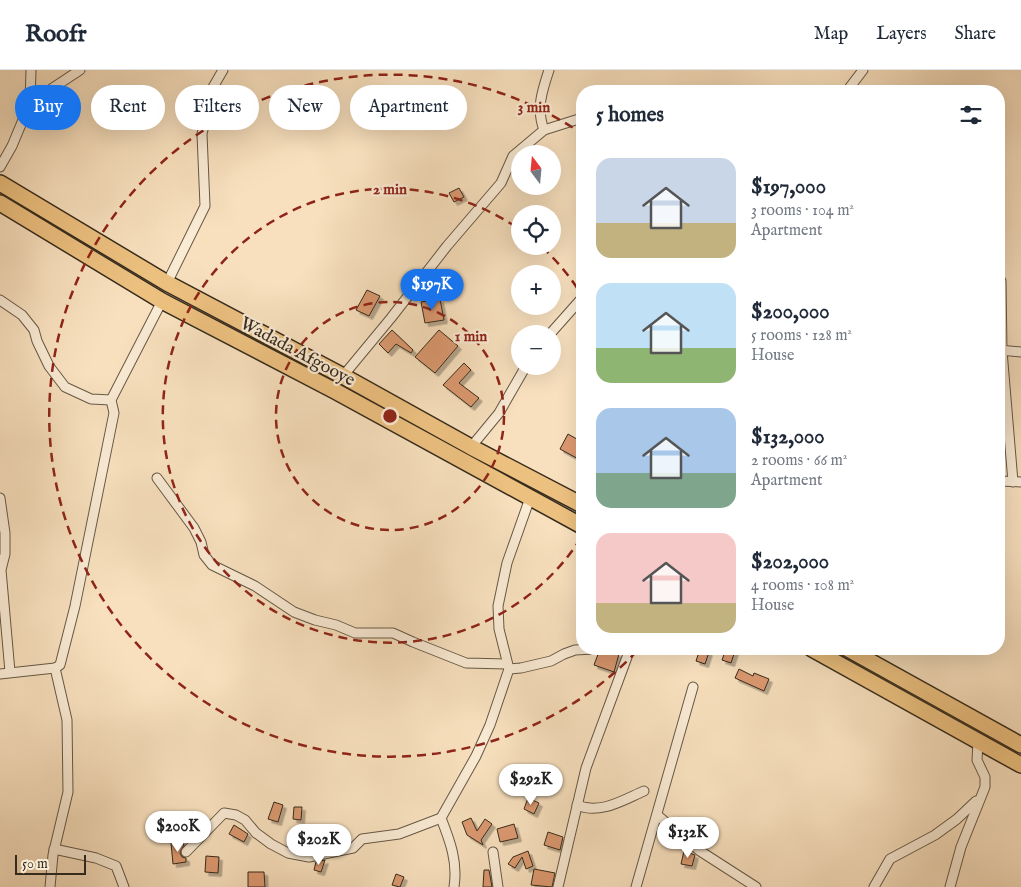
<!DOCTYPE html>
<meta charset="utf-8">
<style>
:root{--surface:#fff;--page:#f6f6f7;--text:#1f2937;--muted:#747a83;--line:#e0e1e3;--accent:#1a73e8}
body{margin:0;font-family:"IM FELL English",serif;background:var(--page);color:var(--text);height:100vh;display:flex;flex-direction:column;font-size:19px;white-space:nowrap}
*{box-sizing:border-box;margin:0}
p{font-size:16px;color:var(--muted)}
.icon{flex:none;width:28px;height:28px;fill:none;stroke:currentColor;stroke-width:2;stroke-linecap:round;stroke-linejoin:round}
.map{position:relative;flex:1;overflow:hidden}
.panel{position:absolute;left:576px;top:15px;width:429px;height:570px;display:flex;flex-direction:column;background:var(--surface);border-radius:20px;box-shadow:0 5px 20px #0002}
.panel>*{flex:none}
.top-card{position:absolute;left:15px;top:15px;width:475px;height:45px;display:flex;gap:10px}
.needle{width:32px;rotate:344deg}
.controls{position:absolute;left:511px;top:75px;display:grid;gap:10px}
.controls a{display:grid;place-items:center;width:50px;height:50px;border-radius:50%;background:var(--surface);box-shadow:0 5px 20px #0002;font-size:25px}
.scale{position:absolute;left:15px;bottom:12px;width:71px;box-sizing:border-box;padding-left:5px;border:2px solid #362b1d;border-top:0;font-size:14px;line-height:18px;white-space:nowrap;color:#362b1d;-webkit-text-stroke:4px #faebd5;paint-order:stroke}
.price{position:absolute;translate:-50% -42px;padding:0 11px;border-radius:18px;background:#fff;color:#222;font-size:16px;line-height:32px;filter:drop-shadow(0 1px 2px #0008)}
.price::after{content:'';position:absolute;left:50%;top:30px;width:15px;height:11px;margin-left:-8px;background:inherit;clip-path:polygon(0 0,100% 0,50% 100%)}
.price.on{background:var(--accent);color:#fff}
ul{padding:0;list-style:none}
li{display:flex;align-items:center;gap:15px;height:125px;padding:0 20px}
li span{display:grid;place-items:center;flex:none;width:140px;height:100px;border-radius:15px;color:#555}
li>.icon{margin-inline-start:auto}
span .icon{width:60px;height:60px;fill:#fffc;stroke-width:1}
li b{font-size:21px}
h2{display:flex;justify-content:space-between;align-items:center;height:60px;padding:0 20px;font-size:21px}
.tag{padding:0 18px;border-radius:22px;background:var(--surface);box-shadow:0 5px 20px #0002;font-size:18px;line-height:45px}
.tag.on{background:var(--accent);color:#fff}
header{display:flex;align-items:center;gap:30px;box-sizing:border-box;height:70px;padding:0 25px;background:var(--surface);border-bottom:1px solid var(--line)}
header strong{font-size:24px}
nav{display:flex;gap:28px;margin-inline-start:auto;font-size:18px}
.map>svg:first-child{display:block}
.building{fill:#dc996f;stroke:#362b1d;filter:url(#shadow)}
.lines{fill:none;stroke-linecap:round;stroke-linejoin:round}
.minor-casing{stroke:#665845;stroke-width:11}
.trunk-casing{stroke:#362b1d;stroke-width:18}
.minor{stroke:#faebd5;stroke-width:9}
.trunk{stroke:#ecc07f;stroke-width:15}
.ring{fill:none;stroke:#8f2418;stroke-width:2.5;stroke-dasharray:9 6}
.labels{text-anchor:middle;stroke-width:4.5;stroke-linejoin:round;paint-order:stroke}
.street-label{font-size:18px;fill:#362b1d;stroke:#faebd5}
.centre{fill:#8f2418;stroke:#faebd5;stroke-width:2.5}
.ring-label{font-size:15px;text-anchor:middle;font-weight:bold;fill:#8f2418;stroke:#faebd5;stroke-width:4.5;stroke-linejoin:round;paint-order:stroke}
</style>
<header>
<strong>Roofr</strong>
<nav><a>Map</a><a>Layers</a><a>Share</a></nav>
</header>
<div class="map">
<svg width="1021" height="817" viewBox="0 0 1021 817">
<defs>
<filter id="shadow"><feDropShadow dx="3.5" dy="3.5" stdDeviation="0" flood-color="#0004"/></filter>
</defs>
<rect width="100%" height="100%" fill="#f8e0be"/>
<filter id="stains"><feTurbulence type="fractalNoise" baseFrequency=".004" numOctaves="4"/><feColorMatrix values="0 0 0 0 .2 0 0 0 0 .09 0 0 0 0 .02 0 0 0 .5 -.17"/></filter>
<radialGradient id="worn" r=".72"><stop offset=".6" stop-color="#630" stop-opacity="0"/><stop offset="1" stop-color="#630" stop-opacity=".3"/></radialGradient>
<g class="building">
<polygon points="459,118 464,127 454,132 449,123"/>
<polygon points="367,220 380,226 369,246 356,240"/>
<polygon points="440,229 444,250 425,253 421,232"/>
<polygon points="392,260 413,280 411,283 396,274 388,283 379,274"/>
<polygon points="439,260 458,276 435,303 415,287"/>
<polygon points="464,293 471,300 459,313 479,328 471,337 443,315"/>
<polygon points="568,364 582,372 582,391 560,379"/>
<polygon points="600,579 619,584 614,602 594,595"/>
<polygon points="700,579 709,582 705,594 696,591"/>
<polygon points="726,579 735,581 731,593 722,590"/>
<polygon points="739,599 753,606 754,603 769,609 764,621 735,608"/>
<polygon points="528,728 539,733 534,744 524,739"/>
<polygon points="274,732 283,735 278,752 268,749"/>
<polygon points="294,737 302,737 301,750 293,749"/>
<polygon points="471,748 477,761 485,749 492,754 481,770 483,775 467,765 462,752"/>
<polygon points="514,754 518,768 500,772 497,759"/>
<polygon points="234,755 248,764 244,772 229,764"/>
<polygon points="548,762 563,767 560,780 544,775"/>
<polygon points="327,766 328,775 320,777 319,767"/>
<polygon points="183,771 184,775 180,783 182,787 186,788 186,792 173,794 171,773"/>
<polygon points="528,781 533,796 526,799 522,787 515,798 508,794 513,787"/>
<polygon points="684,781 695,785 692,796 681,794"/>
<polygon points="206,786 219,787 218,803 205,802"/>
<polygon points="325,790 321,802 314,800 316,792"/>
<polygon points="534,799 555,803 552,817 531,815"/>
<polygon points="484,800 489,800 492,817 483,817"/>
<polygon points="248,802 264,802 265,817 248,817"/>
<polygon points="396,804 404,807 400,817 392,815"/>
</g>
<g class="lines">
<g class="minor-casing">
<g id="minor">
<polyline points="847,21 863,0"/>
<polyline points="30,33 31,0"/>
<path d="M544,60C536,39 542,21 549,0"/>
<polyline points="0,97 12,76 30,33 80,0"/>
<polyline points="1001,211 1002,281 1013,412"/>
<polyline points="167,213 205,136 202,64 212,19 223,0"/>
<polyline points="0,230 22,245 34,260 37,271 49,296 65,317 91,329 111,330"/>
<polyline points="550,264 582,228"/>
<polyline points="999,280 1021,282"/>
<polyline points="343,306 391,248 447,176 501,113 513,86 544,60 582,48"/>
<polyline points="471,377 499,343 526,296"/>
<polyline points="157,408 194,458 201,472 204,485 212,495 255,516 294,542 315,550 336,555 355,563 393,563 413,572 466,593 507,594"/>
<polyline points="999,411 1021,412"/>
<polyline points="0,428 5,463 5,484 1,500 10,602"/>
<polyline points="509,599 521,598 551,591 564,584 575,580 594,579"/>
<polyline points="0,604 55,598 60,595 75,536 114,343 111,330 162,231"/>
<path d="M577,735C600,745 623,730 644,721"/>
<polyline points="657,745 700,781 756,817"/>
<path d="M441,748C450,771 458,792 454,817"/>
<polyline points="54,779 96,788 116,796 124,817"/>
<polyline points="186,782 224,743 236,745 245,750 256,763 271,774 288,783 309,787 353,778 362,769 399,764 441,748 476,686 490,655 509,599 499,559 498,536 507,493 530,428"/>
<polyline points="493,782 498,817"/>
<polyline points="50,817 53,785 68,722 67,650 55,598"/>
<polyline points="558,817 586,698 630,579"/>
<polyline points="636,817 693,617"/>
<polyline points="874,817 890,789 935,765 957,749 976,731"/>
<polyline points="950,817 961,777 985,717 985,707 977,690 978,672"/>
</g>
</g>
<g class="trunk-casing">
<g id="trunk">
<polyline points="0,113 167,213 343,306 471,377 582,435"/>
<polyline points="0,133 162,231 335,321 582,456"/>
<polyline points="812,579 1021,695"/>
<polyline points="848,579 1021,675"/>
</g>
</g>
<use href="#minor" class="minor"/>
<use href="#trunk" class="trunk"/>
</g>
<g class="ring">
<circle cx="390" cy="346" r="114"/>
<path d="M581 468A227 227 0 1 1 519 159M542 177A227 227 0 0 1 581 224"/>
<path d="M637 581A341 341 0 1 1 581 63"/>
</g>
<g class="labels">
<g class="street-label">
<text transform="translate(298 281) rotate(28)" y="6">Wadada Afgooye</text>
</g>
</g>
<circle cx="390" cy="346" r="8" class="centre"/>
<g class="ring-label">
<text x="534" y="42">3 min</text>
<text x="390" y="124">2 min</text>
<text x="471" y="271">1 min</text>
</g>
<rect width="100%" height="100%" filter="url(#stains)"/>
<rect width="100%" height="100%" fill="url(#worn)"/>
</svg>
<div class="controls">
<a><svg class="needle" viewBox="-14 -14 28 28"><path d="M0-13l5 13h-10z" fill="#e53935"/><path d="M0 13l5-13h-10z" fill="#747a83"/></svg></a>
<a><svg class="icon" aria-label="locate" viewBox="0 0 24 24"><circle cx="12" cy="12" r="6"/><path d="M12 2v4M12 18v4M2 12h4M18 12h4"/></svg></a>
<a>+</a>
<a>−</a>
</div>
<div class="scale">50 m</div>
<b class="price on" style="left:432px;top:241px">$197K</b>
<b class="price" style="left:531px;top:736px">$292K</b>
<b class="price" style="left:178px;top:783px">$200K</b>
<b class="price" style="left:688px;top:789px">$132K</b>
<b class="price" style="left:319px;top:796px">$202K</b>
<div class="top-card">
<a class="tag on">Buy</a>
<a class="tag">Rent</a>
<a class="tag">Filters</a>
<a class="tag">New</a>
<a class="tag">Apartment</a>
</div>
<section class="panel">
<h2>5 homes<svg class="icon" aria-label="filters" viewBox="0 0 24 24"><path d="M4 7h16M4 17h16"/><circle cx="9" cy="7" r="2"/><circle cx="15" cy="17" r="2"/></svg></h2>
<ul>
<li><span style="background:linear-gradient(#c9d6e8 65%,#c2b280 0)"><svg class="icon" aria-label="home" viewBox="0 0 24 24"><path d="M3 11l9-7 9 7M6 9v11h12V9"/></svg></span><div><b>$197,000</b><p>3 rooms · 104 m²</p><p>Apartment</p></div></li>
<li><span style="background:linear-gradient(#bfe0f5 65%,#8fb573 0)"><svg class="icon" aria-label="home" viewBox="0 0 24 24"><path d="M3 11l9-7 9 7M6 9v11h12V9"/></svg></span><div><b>$200,000</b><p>5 rooms · 128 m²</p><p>House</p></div></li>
<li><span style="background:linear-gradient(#a9c7e8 65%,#7fa58c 0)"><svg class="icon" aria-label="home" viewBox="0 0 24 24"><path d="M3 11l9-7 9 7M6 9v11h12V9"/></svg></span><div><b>$132,000</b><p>2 rooms · 66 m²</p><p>Apartment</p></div></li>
<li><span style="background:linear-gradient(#f6c9c9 70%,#c2b280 0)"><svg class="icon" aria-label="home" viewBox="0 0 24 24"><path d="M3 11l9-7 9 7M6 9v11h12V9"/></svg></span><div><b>$202,000</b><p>4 rooms · 108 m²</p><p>House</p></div></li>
</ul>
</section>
</div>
